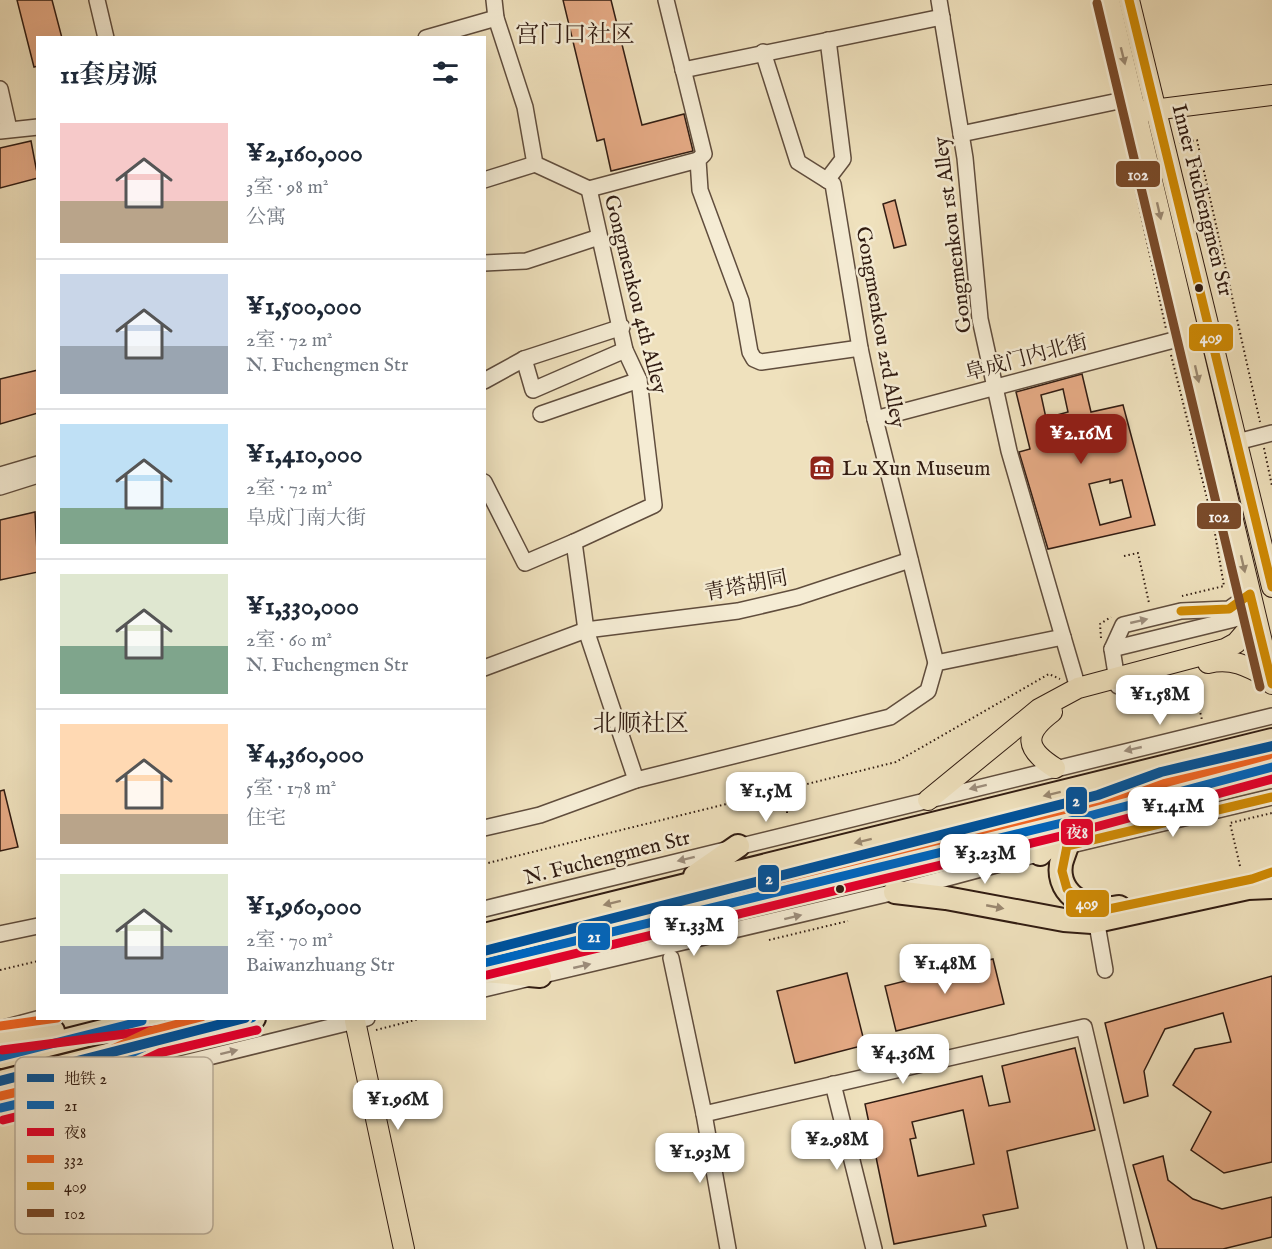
<!DOCTYPE html>
<html lang="zh">
<meta charset="utf-8">
<style>
:root{--surface:#fff;--page:#f2f2f3;--text:#1f2937;--muted:#747a83;--line:#e0e1e3;--accent:#8f2418}
body{margin:0;font-family:"IM FELL English","Noto Serif SC",serif;background:var(--page);color:var(--text);height:100vh;display:flex;flex-direction:column;font-size:22px;white-space:nowrap}
*{box-sizing:border-box;margin:0}
p{font-size:20px;color:var(--muted)}
.icon{flex:none;width:33px;height:33px;fill:none;stroke:currentColor;stroke-width:2;stroke-linecap:round;stroke-linejoin:round}
.map{position:relative;flex:1;overflow:hidden}
.details{position:absolute;left:36px;top:36px;width:450px;height:984px;display:flex;flex-direction:column;background:var(--surface);border-radius:0px;box-shadow:0 6px 24px #0002}
.details>*{flex:none}
.price{position:absolute;translate:-50% -51px;padding:0 14px;border-radius:12px;background:#fff;color:#222;font-size:20px;line-height:39px;filter:drop-shadow(0 2px 3px #0008)}
.price::after{content:'';position:absolute;left:50%;top:36px;width:18px;height:14px;margin-left:-9px;background:inherit;clip-path:polygon(0 0,100% 0,50% 100%)}
.price.selected{background:var(--accent);color:#fff}
ul{padding:0;list-style:none}
li{display:flex;align-items:center;gap:18px;height:150px;padding:0 24px}
li+li{border-top:2px solid var(--line)}
li span{display:grid;place-items:center;flex:none;width:168px;height:120px;border-radius:0px;color:#555}
li>.icon{margin-inline-start:auto}
span .icon{width:72px;height:72px;fill:#fffc;stroke-width:1}
li b{font-size:26px}
h2{display:flex;justify-content:space-between;align-items:center;height:72px;padding:0 24px;font-size:26px}
.map>svg:first-child{display:block}
.building{fill:#e6ab86;stroke:#311c12;stroke-width:1.5;fill-rule:evenodd}
.lines{fill:none;stroke-linecap:round;stroke-linejoin:round}
.minor-casing{stroke:#604d3d;stroke-width:18}
.major-casing{stroke:#311c12;stroke-width:22}
.highway-casing{stroke:#311c12;stroke-width:26}
.path{stroke:#311c12;stroke-width:2;stroke-dasharray:1.5 3;stroke-linecap:butt}
.minor{stroke:#f5ecd4;stroke-width:15}
.major{stroke:#efe1bd;stroke-width:20}
.highway{stroke:#efe1bd;stroke-width:22}
.bus-1-casing{stroke:#f5ecd4;stroke-width:14}
.bus-2-casing{stroke:#f5ecd4;stroke-width:14}
.bus-3-casing{stroke:#f5ecd4;stroke-width:14}
.bus-4-casing{stroke:#f5ecd4;stroke-width:14}
.bus-5-casing{stroke:#f5ecd4;stroke-width:14}
.bus-1{stroke:#0065bd;stroke-width:9}
.bus-2{stroke:#e4002b;stroke-width:9}
.bus-3{stroke:#f26522;stroke-width:9}
.bus-4{stroke:#cf8a04;stroke-width:9}
.bus-5{stroke:#7a4b2a;stroke-width:9}
.metro-1-casing{stroke:#f5ecd4;stroke-width:15}
.metro-1{stroke:#00529b;stroke-width:10}
.oneway{fill:#9a8870}
.oneway2{fill:#9d8e7d}
.bus-dot{fill:#311c12;stroke:#f5ecd4;stroke-width:2}
.labels{text-anchor:middle;stroke-width:5;stroke-linejoin:round;paint-order:stroke}
.street-label{font-size:21px;fill:#311c12;stroke:#f5ecd4}
.poi-label{font-size:21px;fill:#311c12;stroke:#f5ecd4;text-anchor:start}
.quarter-label{font-size:24px;fill:#311c12;stroke:#f5ecd4}
.key{fill:#f5ecd4;stroke:#baae9a;stroke-width:1.5}
.key-label{font-size:16px;fill:#311c12}
.line-badge{stroke:#f5ecd4;stroke-width:2}
.badge-label{font-size:16px;text-anchor:middle;font-weight:bold;fill:#fff}
</style>
<div class="map">
<svg width="1272" height="1249" viewBox="0 0 1272 1249">
<rect width="100%" height="100%" fill="#efe1bd"/>
<filter id="stains"><feTurbulence type="fractalNoise" baseFrequency=".00333" numOctaves="4"/><feColorMatrix values="0 0 0 0 .2 0 0 0 0 .09 0 0 0 0 .02 0 0 0 .5 -.17"/></filter>
<radialGradient id="worn" r=".72"><stop offset=".6" stop-color="#630" stop-opacity="0"/><stop offset="1" stop-color="#630" stop-opacity=".3"/></radialGradient>
<g class="building">
<polygon points="17,0 52,0 62,38 38,38 38,66 34,67"/>
<polygon points="563,0 611,0 642,125 684,114 693,151 611,171 604,139 597,141"/>
<polygon points="31,141 38,178 0,188 0,148"/>
<polygon points="895,200 906,245 894,248 883,204"/>
<polygon points="38,370 38,413 0,424 0,379"/>
<path d="M1082,374L1091,412L1123,405L1155,525L1048,549L1019,452L1030,449L1016,392ZM1063,389L1068,412L1046,418L1041,395ZM1110,479V483L1122,480L1131,517L1100,525L1089,484Z"/>
<polygon points="35,512 38,572 0,580 0,520"/>
<polygon points="4,790 18,847 0,851 0,791"/>
<polygon points="993,959 1004,1004 896,1031 885,986"/>
<polygon points="847,973 865,1045 795,1063 777,991"/>
<polygon points="1272,976 1272,1162 1224,1173 1191,1150 1211,1112 1173,1085 1195,1049 1231,1042 1223,1013 1165,1029 1144,1071 1148,1096 1124,1103 1105,1023"/>
<path d="M1075,1048L1095,1130L1007,1151L1018,1208L983,1215L986,1226L894,1244L865,1104L982,1076L989,1106L1010,1102L1002,1066ZM963,1110L974,1164L918,1176L910,1139L916,1138L912,1122Z"/>
<polygon points="1163,1156 1168,1180 1193,1199 1222,1209 1272,1197 1272,1237 1223,1249 1157,1249 1133,1165"/>
</g>
<g class="lines">
<g class="minor-casing">
<g id="minor">
<polyline points="97,0 106,38"/>
<polyline points="494,0 496,18 525,107 535,164 589,189"/>
<polyline points="666,0 704,154 698,160 700,190 741,301 750,352 754,359 761,362 860,348"/>
<polyline points="939,0 965,158 980,319 1009,451 1063,637"/>
<polyline points="426,38 496,18"/>
<polyline points="763,52 798,162 833,184 860,348 875,419 936,663"/>
<polyline points="683,70 942,17"/>
<polyline points="0,89 9,129"/>
<polyline points="0,131 38,127"/>
<polyline points="961,134 1133,98"/>
<polyline points="484,180 535,164"/>
<polyline points="827,180 843,159 828,40"/>
<polyline points="589,189 625,350 639,380 654,505 574,542 586,630 636,780"/>
<polyline points="589,189 698,160"/>
<polyline points="484,263 526,261 599,237"/>
<polyline points="524,359 533,390 625,350"/>
<polyline points="484,381 524,359 622,327"/>
<polyline points="541,414 639,380"/>
<polyline points="875,419 1189,336"/>
<polyline points="1237,442 1272,433"/>
<polyline points="0,475 38,464"/>
<polyline points="484,482 525,563 574,542"/>
<polyline points="0,487 38,475"/>
<polyline points="1112,649 1255,614"/>
<polyline points="484,668 586,630 738,611 798,597 910,560"/>
<polyline points="1118,686 1112,649 1123,625 1181,611 1229,609 1250,594"/>
<polyline points="484,828 540,815 636,780 890,717 928,691 936,663 1063,637 1078,688"/>
<polyline points="484,909 1272,716"/>
<polyline points="1098,930 1105,970"/>
<polyline points="0,934 38,926"/>
<polyline points="671,958 704,1114 1084,1027 1136,1249"/>
<polyline points="484,989 895,892 1067,846 1272,797"/>
<polyline points="0,1029 41,1018"/>
<polyline points="833,1084 874,1249"/>
<polyline points="67,1092 367,1018"/>
<polyline points="0,1108 38,1099"/>
<polyline points="704,1114 728,1249"/>
</g>
</g>
<g class="major-casing">
<g id="major">
<polyline points="1109,0 1272,684"/>
<polyline points="1129,0 1272,587"/>
<polyline points="1145,111 1272,95"/>
<path d="M1208,663C1233,657 1249,667 1271,679"/>
<path d="M1052,712C1023,734 1025,749 1055,768"/>
<polyline points="928,800 1039,709 1078,688 1225,649 1236,643 1256,620"/>
<polyline points="355,1021 404,1249"/>
</g>
</g>
<g class="highway-casing">
<g id="highway">
<path d="M1067,846C1065,852 1062,859 1061,864C1056,897 1092,913 1119,907"/>
<polyline points="1040,854 1073,820"/>
<polyline points="695,876 738,846"/>
<polyline points="895,892 946,898 1064,920 1092,922 1248,888 1272,887"/>
<polyline points="484,935 1272,740"/>
<polyline points="484,963 1074,820 1272,767"/>
<polyline points="484,971 540,976"/>
<polyline points="0,1038 53,1031"/>
<polyline points="0,1057 154,1018"/>
<polyline points="0,1082 254,1018"/>
<polyline points="30,1101 104,1066"/>
</g>
</g>
<g class="path">
<polyline points="1179,143 1197,140 1260,422"/>
<polyline points="1131,168 1166,329"/>
<polyline points="1171,355 1213,522 1224,586 1182,596"/>
<polyline points="1264,448 1272,486"/>
<polyline points="1124,556 1138,553 1149,603"/>
<polyline points="1101,638 1100,624 1111,617"/>
<polyline points="1192,678 1202,720"/>
<polyline points="787,813 787,789"/>
<polyline points="484,864 896,762 1049,674 1060,679"/>
<polyline points="1240,866 1230,823 1272,813"/>
<polyline points="769,940 848,921"/>
<polyline points="0,970 38,961"/>
<polyline points="376,1030 423,1018"/>
</g>
<use href="#minor" class="minor"/>
<use href="#major" class="major"/>
<use href="#highway" class="highway"/>
<g class="bus-1-casing">
<g id="bus-1">
<polyline points="484,963 1074,820 1272,767"/>
<polyline points="0,1057 142,1021"/>
<polyline points="0,1108 30,1101 155,1042 252,1018"/>
</g>
</g>
<g class="bus-2-casing">
<g id="bus-2">
<polyline points="487,975 1077,832 1272,779"/>
<polyline points="2,1050 156,1030"/>
<polyline points="3,1120 35,1112 159,1053 257,1030"/>
</g>
</g>
<g class="bus-3-casing">
<g id="bus-3">
<polyline points="484,951 1071,808 1269,755"/>
<polyline points="0,1026 57,1018"/>
<polyline points="0,1096 26,1090 151,1031 201,1018"/>
</g>
</g>
<g class="bus-4-casing">
<g id="bus-4">
<polyline points="1129,0 1272,587"/>
<polyline points="1181,611 1229,609 1250,594 1272,684"/>
<polyline points="1272,797 1067,846 1062,871 1067,889 1081,901 1104,910 1252,879 1272,872"/>
</g>
</g>
<g class="bus-5-casing">
<polyline id="bus-5" points="1097,3 1260,687"/>
</g>
<use href="#bus-1" class="bus-1"/>
<use href="#bus-2" class="bus-2"/>
<use href="#bus-3" class="bus-3"/>
<use href="#bus-4" class="bus-4"/>
<use href="#bus-5" class="bus-5"/>
<g class="metro-1-casing">
<g id="metro-1">
<polyline points="484,951 1098,795 1161,772 1272,746"/>
<polyline points="0,1081 245,1018"/>
</g>
</g>
<use href="#metro-1" class="metro-1"/>
</g>
<defs><path id="oneway-solid" d="M-6-.8H1V-3.2L6.5 0L1 3.2V.8H-6Z" transform="scale(1.5)"/></defs>
<g class="oneway">
<use href="#oneway-solid" transform="translate(1123 56) rotate(76)"/>
<use href="#oneway-solid" transform="translate(1159 211) rotate(77)"/>
<use href="#oneway-solid" transform="translate(1197 374) rotate(77)"/>
<use href="#oneway-solid" transform="translate(1243 564) rotate(77)"/>
<use href="#oneway-solid" transform="translate(1052 794) rotate(166)"/>
<use href="#oneway-solid" transform="translate(863 841) rotate(166)"/>
<use href="#oneway-solid" transform="translate(612 903) rotate(166)"/>
<use href="#oneway-solid" transform="translate(995 907) rotate(11)"/>
</g>
<g class="oneway2">
<use href="#oneway-solid" transform="translate(1139 621) rotate(-13)"/>
<use href="#oneway-solid" transform="translate(1133 749) rotate(167)"/>
<use href="#oneway-solid" transform="translate(978 787) rotate(166)"/>
<use href="#oneway-solid" transform="translate(686 859) rotate(166)"/>
<use href="#oneway-solid" transform="translate(793 917) rotate(-14)"/>
<use href="#oneway-solid" transform="translate(582 966) rotate(-13)"/>
<use href="#oneway-solid" transform="translate(229 1052) rotate(-14)"/>
</g>
<defs>
<g id="museum-square" transform="scale(1.35)"><rect x="-9" y="-9" width="18" height="18" rx="4" fill="#8f2418" stroke="#f5ecd4"/><path d="M0-6L6-3V-2H-6V-3ZM-5-1h2V3h-2ZM-1-1h2V3h-2ZM3-1h2V3H3ZM-6 4H6V6H-6Z" fill="#fff"/></g>
</defs>
<g fill-rule="evenodd">
<use href="#museum-square" x="822" y="468"/>
</g>
<g class="bus-dot">
<circle cx="1199" cy="288" r="5"/>
<circle cx="840" cy="889" r="5"/>
</g>
<g class="labels">
<g class="street-label">
<text transform="translate(1203 200) rotate(76)" y="7">Inner Fuchengmen Str</text>
<text transform="translate(952 235) rotate(-97)" y="7">Gongmenkou 1st Alley</text>
<text transform="translate(636 294) rotate(76)" y="7">Gongmenkou 4th Alley</text>
<text transform="translate(881 327) rotate(80)" y="7">Gongmenkou 2rd Alley</text>
<text transform="translate(1026 357) rotate(-15)" y="7">阜成门内北街</text>
<text transform="translate(746 585) rotate(-11)" y="7">青塔胡同</text>
<text transform="translate(607 857) rotate(-14)" y="7">N. Fuchengmen Str</text>
</g>
<g class="poi-label">
<text x="842" y="475">Lu Xun Museum</text>
</g>
<g class="quarter-label">
<text x="575" y="42">宫门口社区</text>
<text x="641" y="731">北顺社区</text>
</g>
</g>
<rect x="15" y="1057" width="198" height="177" rx="9" class="key"/>
<rect x="27" y="1074" width="27" height="8" fill="#00529b"/>
<rect x="27" y="1101" width="27" height="8" fill="#0065bd"/>
<rect x="27" y="1128" width="27" height="8" fill="#e4002b"/>
<rect x="27" y="1155" width="27" height="8" fill="#f26522"/>
<rect x="27" y="1182" width="27" height="8" fill="#cf8a04"/>
<rect x="27" y="1209" width="27" height="8" fill="#7a4b2a"/>
<g class="key-label">
<text x="64" y="1084">地铁 2</text>
<text x="64" y="1111">21</text>
<text x="64" y="1138">夜8</text>
<text x="64" y="1165">332</text>
<text x="64" y="1192">409</text>
<text x="64" y="1219">102</text>
</g>
<g class="line-badge">
<rect x="1115" y="160" width="46" height="28" rx="6" fill="#7a4b2a"/>
<rect x="1188" y="323" width="46" height="29" rx="6" fill="#cf8a04"/>
<rect x="1196" y="502" width="46" height="28" rx="6" fill="#7a4b2a"/>
<rect x="1065" y="786" width="23" height="29" rx="6" fill="#00529b"/>
<rect x="1060" y="818" width="34" height="28" rx="6" fill="#e4002b"/>
<rect x="757" y="864" width="23" height="29" rx="6" fill="#00529b"/>
<rect x="1065" y="889" width="45" height="29" rx="6" fill="#cf8a04"/>
<rect x="577" y="922" width="34" height="29" rx="6" fill="#0065bd"/>
</g>
<g class="badge-label">
<text x="1138" y="180">102</text>
<text x="1211" y="343">409</text>
<text x="1219" y="522">102</text>
<text x="1076" y="806">2</text>
<text x="1077" y="838">夜8</text>
<text x="769" y="884">2</text>
<text x="1087" y="909">409</text>
<text x="594" y="942">21</text>
</g>
<rect width="100%" height="100%" filter="url(#stains)"/>
<rect width="100%" height="100%" fill="url(#worn)"/>
</svg>
<b class="price selected" style="left:1081px;top:465px">¥2.16M</b>
<b class="price" style="left:1160px;top:726px">¥1.58M</b>
<b class="price" style="left:766px;top:823px">¥1.5M</b>
<b class="price" style="left:1173px;top:838px">¥1.41M</b>
<b class="price" style="left:985px;top:885px">¥3.23M</b>
<b class="price" style="left:694px;top:957px">¥1.33M</b>
<b class="price" style="left:945px;top:995px">¥1.48M</b>
<b class="price" style="left:903px;top:1085px">¥4.36M</b>
<b class="price" style="left:398px;top:1131px">¥1.96M</b>
<b class="price" style="left:837px;top:1171px">¥2.98M</b>
<b class="price" style="left:700px;top:1184px">¥1.93M</b>
<section class="details">
<h2>11套房源<svg class="icon" aria-label="filters" viewBox="0 0 24 24"><path d="M4 7h16M4 17h16"/><circle cx="9" cy="7" r="2"/><circle cx="15" cy="17" r="2"/></svg></h2>
<ul>
<li><span style="background:linear-gradient(#f6c9c9 65%,#b9a48a 0)"><svg class="icon" aria-label="home" viewBox="0 0 24 24"><path d="M3 11l9-7 9 7M6 9v11h12V9"/></svg></span><div><b>¥2,160,000</b><p>3室 · 98 m²</p><p>公寓</p></div></li>
<li><span style="background:linear-gradient(#c9d6e8 60%,#9aa5b1 0)"><svg class="icon" aria-label="home" viewBox="0 0 24 24"><path d="M3 11l9-7 9 7M6 9v11h12V9"/></svg></span><div><b>¥1,500,000</b><p>2室 · 72 m²</p><p>N. Fuchengmen Str</p></div></li>
<li><span style="background:linear-gradient(#bfe0f5 70%,#7fa58c 0)"><svg class="icon" aria-label="home" viewBox="0 0 24 24"><path d="M3 11l9-7 9 7M6 9v11h12V9"/></svg></span><div><b>¥1,410,000</b><p>2室 · 72 m²</p><p>阜成门南大街</p></div></li>
<li><span style="background:linear-gradient(#dfe7d0 60%,#7fa58c 0)"><svg class="icon" aria-label="home" viewBox="0 0 24 24"><path d="M3 11l9-7 9 7M6 9v11h12V9"/></svg></span><div><b>¥1,330,000</b><p>2室 · 60 m²</p><p>N. Fuchengmen Str</p></div></li>
<li><span style="background:linear-gradient(#ffd9b3 75%,#b9a48a 0)"><svg class="icon" aria-label="home" viewBox="0 0 24 24"><path d="M3 11l9-7 9 7M6 9v11h12V9"/></svg></span><div><b>¥4,360,000</b><p>5室 · 178 m²</p><p>住宅</p></div></li>
<li><span style="background:linear-gradient(#dfe7d0 60%,#9aa5b1 0)"><svg class="icon" aria-label="home" viewBox="0 0 24 24"><path d="M3 11l9-7 9 7M6 9v11h12V9"/></svg></span><div><b>¥1,960,000</b><p>2室 · 70 m²</p><p>Baiwanzhuang Str</p></div></li>
</ul>
</section>
</div>
